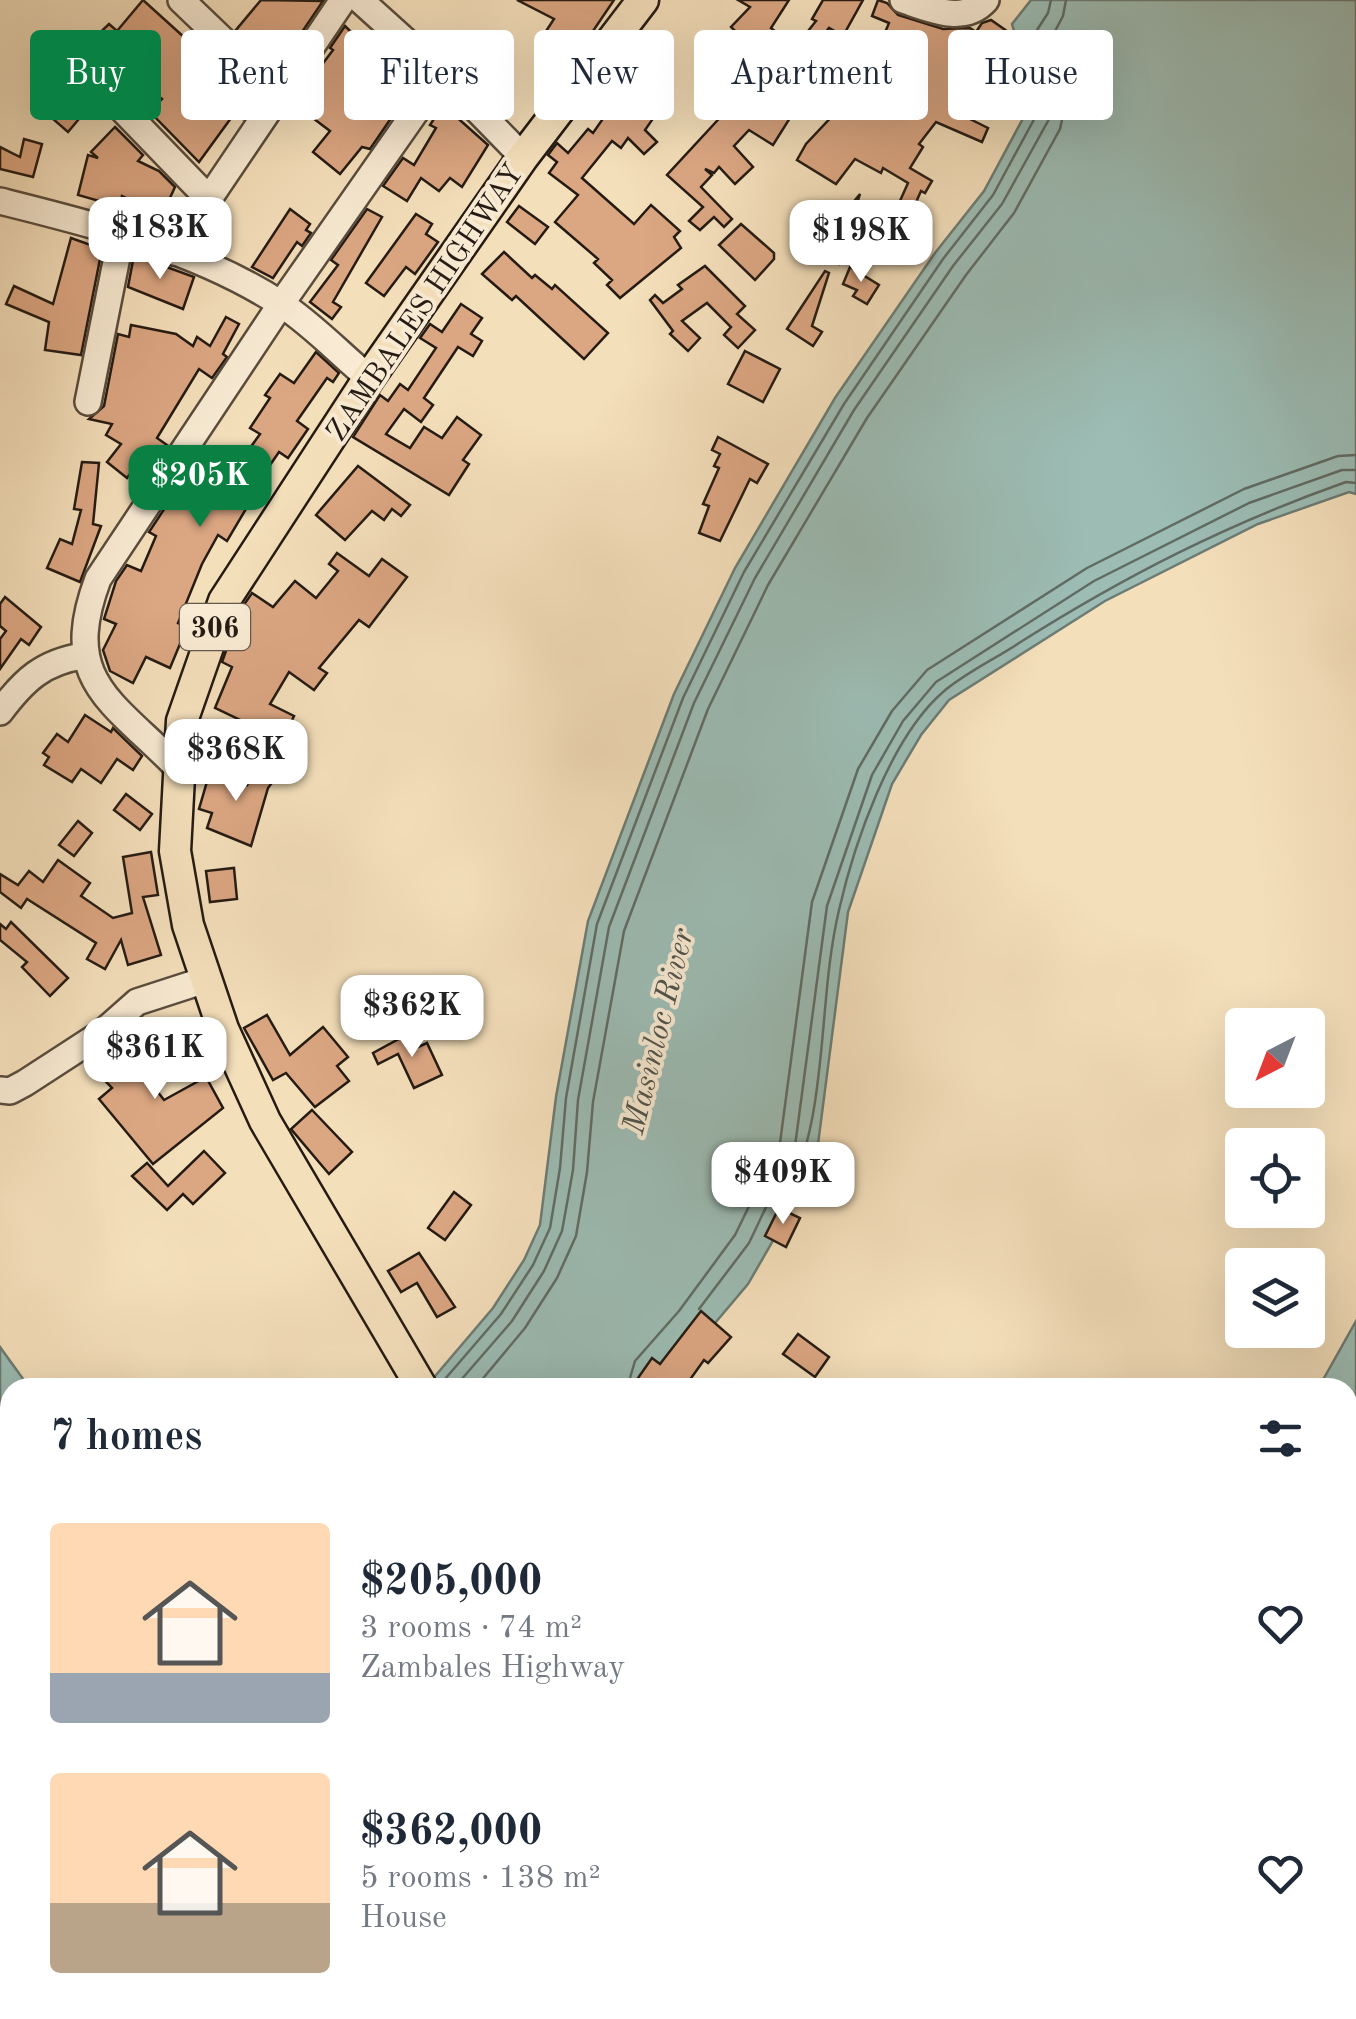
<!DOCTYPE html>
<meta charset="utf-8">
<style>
:root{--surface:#fff;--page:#f6f6f7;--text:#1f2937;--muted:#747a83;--accent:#0b8043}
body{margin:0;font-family:"Old Standard TT",serif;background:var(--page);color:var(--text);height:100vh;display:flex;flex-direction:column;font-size:38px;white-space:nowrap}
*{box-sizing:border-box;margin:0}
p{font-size:32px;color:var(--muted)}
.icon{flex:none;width:55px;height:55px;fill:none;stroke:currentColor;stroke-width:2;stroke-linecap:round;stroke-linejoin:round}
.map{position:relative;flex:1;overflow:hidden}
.sheet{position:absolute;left:0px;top:1378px;width:1358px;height:642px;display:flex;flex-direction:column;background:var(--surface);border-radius:30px 30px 0 0;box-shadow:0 10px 40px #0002}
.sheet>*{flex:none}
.hud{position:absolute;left:30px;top:30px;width:1298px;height:90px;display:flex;gap:20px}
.needle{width:65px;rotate:222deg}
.tools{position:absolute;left:1225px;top:1008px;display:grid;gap:20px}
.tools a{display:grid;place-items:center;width:100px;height:100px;border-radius:10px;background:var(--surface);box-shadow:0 10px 40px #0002;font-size:50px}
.price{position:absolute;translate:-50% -85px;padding:0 22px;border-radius:20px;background:#fff;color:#222;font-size:32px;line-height:65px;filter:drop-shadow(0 2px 5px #0008)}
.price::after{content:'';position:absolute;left:50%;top:60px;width:30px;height:22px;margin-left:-15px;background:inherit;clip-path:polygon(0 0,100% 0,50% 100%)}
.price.current{background:var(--accent);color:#fff}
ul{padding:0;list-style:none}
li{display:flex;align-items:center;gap:30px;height:250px;padding:0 50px}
li span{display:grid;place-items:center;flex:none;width:280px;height:200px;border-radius:10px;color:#555}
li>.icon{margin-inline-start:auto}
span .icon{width:120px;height:120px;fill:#fffc;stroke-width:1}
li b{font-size:42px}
h2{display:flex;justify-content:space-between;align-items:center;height:120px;padding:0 50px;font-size:42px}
.tag{padding:0 35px;border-radius:10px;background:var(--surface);box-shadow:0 10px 40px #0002;font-size:35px;line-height:90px}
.tag.current{background:var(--accent);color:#fff}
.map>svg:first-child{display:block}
.water{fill:#9cbcb4;stroke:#6c7c74;stroke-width:2.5}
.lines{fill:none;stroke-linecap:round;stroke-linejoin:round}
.shore{stroke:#606c64;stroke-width:2.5}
.river{stroke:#9cbcb4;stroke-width:30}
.building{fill:#dba682;stroke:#251b13;stroke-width:2.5}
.minor-casing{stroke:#594c3d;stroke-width:30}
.major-casing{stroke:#251b13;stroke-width:35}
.minor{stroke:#f8ead3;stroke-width:25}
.major{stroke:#f4dfbb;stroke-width:30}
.labels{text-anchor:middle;stroke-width:8;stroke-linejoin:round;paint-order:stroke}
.shield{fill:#f8ead3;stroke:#64594d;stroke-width:2.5}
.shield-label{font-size:28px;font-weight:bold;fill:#251b13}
.street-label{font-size:30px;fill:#251b13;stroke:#f8ead3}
.water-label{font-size:32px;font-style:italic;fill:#4f534b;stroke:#f8ead3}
</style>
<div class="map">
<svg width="1356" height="2019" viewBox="0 0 1356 2019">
<rect width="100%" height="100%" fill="#f4dfbb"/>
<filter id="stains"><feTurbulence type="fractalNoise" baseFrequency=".002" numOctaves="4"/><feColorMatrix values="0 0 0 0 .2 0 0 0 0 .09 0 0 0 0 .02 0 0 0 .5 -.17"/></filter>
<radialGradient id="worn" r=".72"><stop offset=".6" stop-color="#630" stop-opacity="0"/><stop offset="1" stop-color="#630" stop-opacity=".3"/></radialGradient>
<g class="water">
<polygon points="1031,0 1356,0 1356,494 1349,492 1258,524 1105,601 949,700 921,735 892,784 848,912 817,1152 801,1192 748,1284 661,1387 425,1388 493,1308 524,1260 540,1225 556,1097 588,921 674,694 735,568 835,398 935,253 984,191 1027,111 1031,89 1012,24"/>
<polygon points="1356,1321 1356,2019 1130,2019 1129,2010 1348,2010 1348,1388 1319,1387"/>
<polygon points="0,1347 29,1387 10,1388 10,1589 0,1586"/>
</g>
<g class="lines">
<g class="shore">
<path d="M782,1207C831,1116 816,1008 839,910C854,844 890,738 943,692C965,673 995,659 1019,643C1125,576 1227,524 1346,482L1356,483"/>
<polyline points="699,1309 749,1243 795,1146 827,906 872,775 903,721 936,682 1094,581 1249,503 1342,470 1356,470"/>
<polyline points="439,1386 501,1314 533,1265 550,1228 560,1168 566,1098 597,924 683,698 744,572 844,404 943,259 993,195 1037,114 1041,90 1037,74"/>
<polyline points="454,1388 512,1321 544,1271 562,1231 573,1170 578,1100 609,927 694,703 755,578 854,410 953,266 1002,204 1048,121 1053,86 1037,30 1048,13 1051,0"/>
<polyline points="475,1388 525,1328 557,1278 576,1236 587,1172 593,1102 624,931 708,709 768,585 867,418 966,275 1014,213 1060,129 1069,87 1054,33 1063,16 1066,0"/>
<polyline points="627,1388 635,1361 679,1311 735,1235 780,1143 812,902 858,769 892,711 927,670 1087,568 1244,489 1338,456 1356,455"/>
</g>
<polyline class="river" points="0,1746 10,1736"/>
</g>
<g class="building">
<polygon points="143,0 185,38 189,32 202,43 257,96 243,119 234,114 199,162 150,112 162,99 118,67 111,74 85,47 109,24 117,31"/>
<polygon points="261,0 323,1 277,69 236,30"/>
<polygon points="517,0 614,0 568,68 537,45 554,19"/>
<polygon points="738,0 789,0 771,28 788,42 774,59 756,44 752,48 731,27 750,7"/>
<polygon points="823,0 863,0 843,36 829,28 809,54 797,45 816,21 812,19"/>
<polygon points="878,0 887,3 898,15 943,29 970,28 976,32 982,23 991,20 1014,36 1006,47 1038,68 1029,81 1010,69 1006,76 991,66 977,82 960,114 988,128 982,142 936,122 919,144 923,147 910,168 932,181 925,193 921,191 909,218 895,212 908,183 883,168 881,173 855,159 836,184 797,160 806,144 836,112 831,107 847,89 837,79 851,62 867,75 889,23 872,16"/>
<polygon points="345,26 390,70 400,58 420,76 370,149 362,147 340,174 313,152 330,131 293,103 333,50 330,48"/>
<polygon points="609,77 638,94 642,89 663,104 645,130 657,142 644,154 628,138 621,148 612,141 582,178 634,224 651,205 680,231 674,237 681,248 620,298 607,285 612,280 594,263 598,259 555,222 578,195 549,173 557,162 548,155 557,143 568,153 588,129 593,133 616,100 601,91"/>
<polygon points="713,79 754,110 760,99 790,118 773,145 749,130 734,146 753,167 735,184 719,167 714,173 705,169 712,175 701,187 732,219 724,227 714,217 700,230 689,221 703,207 667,175 727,110 703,92"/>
<polygon points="73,81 93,102 68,132 45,112"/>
<polygon points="443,105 488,145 462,187 450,178 439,191 421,178 407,201 383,186 403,158 414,165 436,128 430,125"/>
<polygon points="115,127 143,155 138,161 159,171 175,187 162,215 122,196 120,207 78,195 88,155 98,158 91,152"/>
<polygon points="24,139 42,144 33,177 0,169 0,147 20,157"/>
<polygon points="860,194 839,264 825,260 813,251"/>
<polygon points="519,206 548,227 535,244 507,222"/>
<polygon points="290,209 310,224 306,230 311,233 302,246 297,242 273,278 252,267"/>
<polygon points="367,209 382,217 333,302 341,307 332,319 310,302 338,265 331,260"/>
<polygon points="416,214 432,224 426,234 438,242 415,274 406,267 384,296 366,283"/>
<polygon points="741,224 774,253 774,259 755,280 719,245"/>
<polygon points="71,238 102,249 81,355 45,350 49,322 6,304 14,286 53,304"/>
<polygon points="504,252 532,278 535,275 552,289 555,285 608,333 584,359 516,296 512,300 482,274"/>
<polygon points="134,255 194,277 183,309 128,287"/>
<polygon points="705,266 745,306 737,314 755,330 738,348 724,335 731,327 707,303 682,321 700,338 688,351 670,334 673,331 650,300 655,295 663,303 682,289 678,285"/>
<polygon points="850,267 879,285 867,304 853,296 857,290 843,284"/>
<polygon points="825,271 829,273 812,326 822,332 813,346 787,329"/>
<polygon points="461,304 482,318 471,334 482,341 473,356 458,347 424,398 433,405 421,422 404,409 386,434 410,448 424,427 442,438 457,417 481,435 463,460 469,464 449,495 353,437 380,395 388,401 400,384 408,390 436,348 420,338 430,324 442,332"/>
<polygon points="226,317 239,324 223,354 227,357 212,378 199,369 157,438 167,445 152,469 140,461 127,478 107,462 121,444 106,435 112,424 89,419 104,406 118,334 129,337 131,325 176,334 193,346 197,337 210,346"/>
<polygon points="745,351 780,369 763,402 728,384"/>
<polygon points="316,352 339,373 333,382 327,378 297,421 308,429 288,458 279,452 250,494 253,497 227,541 218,535 202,564 178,623 187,627 170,668 146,657 133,683 110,671 103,650 116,624 104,619 116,581 127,565 141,571 156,536 149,532 204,449 234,470 260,434 250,428 270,398 265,395 280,374 294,383"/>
<polygon points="718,437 768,464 757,483 750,479 720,541 699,533 709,506 703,504 719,468 714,466 720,454 712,450"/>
<polygon points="82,462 99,463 93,524 101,526 80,582 47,568 60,539 72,544 81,510 74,509"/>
<polygon points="358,466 410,505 401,516 392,509 384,520 372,511 345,540 316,515"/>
<polygon points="337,553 369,576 382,559 407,577 369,627 359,620 319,668 327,673 314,690 289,672 270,704 294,716 282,740 215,708 232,667 222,662 241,609 252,593 273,607 295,581 316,598 338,571 329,564"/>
<polygon points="5,597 41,627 29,645 21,639 0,669 0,639 6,631 0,626 0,604"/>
<polygon points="85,715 111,732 113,728 142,756 133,770 117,759 101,783 81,769 72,782 44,765 49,757 43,753 57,734 68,742"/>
<polygon points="257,766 277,776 268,788 251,846 207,828 212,813 199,809 211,768 247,785"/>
<polygon points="126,794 152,814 140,830 114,810"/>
<polygon points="78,821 92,833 74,856 59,845"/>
<polygon points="151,852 158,895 143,897 161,955 128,965 121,940 105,969 87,959 96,943 27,899 21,908 0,892 0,874 18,885 29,871 43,882 58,860 90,883 81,896 113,918 132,913 123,857"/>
<polygon points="234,868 237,899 210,902 206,871"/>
<polygon points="11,922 68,978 50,996 22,967 27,962 0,940 0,924 6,929"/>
<polygon points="267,1015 290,1055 323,1027 348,1057 337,1066 349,1081 315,1107 286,1073 273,1080 244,1028"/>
<polygon points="408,1034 416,1048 427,1043 442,1075 414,1088 398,1054 378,1064 373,1053"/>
<polygon points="182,1041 189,1052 147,1078 164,1100 206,1077 223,1108 153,1164 99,1099 112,1088 92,1067 102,1058 106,1062 122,1047 140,1067"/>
<polygon points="312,1110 352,1152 329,1174 291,1129"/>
<polygon points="204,1151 225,1173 193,1204 183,1194 167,1210 132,1176 147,1163 168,1186"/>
<polygon points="454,1192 471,1205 445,1240 428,1228"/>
<polygon points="779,1208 800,1218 786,1247 765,1236"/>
<polygon points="419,1253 455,1307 437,1317 417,1283 401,1292 388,1271"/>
<polygon points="701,1311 731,1337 708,1363 704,1360 684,1388 631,1388 652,1358 660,1364"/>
<polygon points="798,1334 829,1357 815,1377 783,1354"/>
</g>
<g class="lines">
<g class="minor-casing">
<g id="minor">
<polyline points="181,0 278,93"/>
<polyline points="360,0 442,74 523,157"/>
<path d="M903,0C930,9 964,25 986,0"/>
<polyline points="67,52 207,197"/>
<path d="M0,201C96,225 196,249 281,304C312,324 340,354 369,378"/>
<polyline points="173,252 343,0"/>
<polyline points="88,402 122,232"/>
<path d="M0,712C24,680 43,662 83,656"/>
<path d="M176,766C111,700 60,680 98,579L281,304L442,74"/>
<polyline points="0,1090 10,1091 25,1083 102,1033 137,1002 208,979"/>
</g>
</g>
<g class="major-casing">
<g id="major">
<polyline points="422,1388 265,1121 223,1029 188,925 175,851 182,721 224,601 369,378 523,157 643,0"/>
<polyline points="628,2019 630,2010"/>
</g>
</g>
<use href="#minor" class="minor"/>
<use href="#major" class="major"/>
</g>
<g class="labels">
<rect class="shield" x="180" y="604" width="70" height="46" rx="8"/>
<g class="shield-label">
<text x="215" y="637">306</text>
</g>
<g class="street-label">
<text transform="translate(424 302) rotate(-56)" y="10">ZAMBALES HIGHWAY</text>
</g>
<g class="water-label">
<text transform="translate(657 1031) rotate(-76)" y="11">Masinloc River</text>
</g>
</g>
<rect width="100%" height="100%" filter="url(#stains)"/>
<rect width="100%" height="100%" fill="url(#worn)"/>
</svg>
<div class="tools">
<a><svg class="needle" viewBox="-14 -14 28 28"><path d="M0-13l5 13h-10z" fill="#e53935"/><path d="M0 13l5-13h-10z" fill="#747a83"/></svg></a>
<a><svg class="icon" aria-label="locate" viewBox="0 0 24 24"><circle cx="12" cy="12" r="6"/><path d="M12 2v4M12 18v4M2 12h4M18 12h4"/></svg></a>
<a><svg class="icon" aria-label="layers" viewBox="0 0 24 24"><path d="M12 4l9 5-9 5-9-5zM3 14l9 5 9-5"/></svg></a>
</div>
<b class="price" style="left:160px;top:282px">$183K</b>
<b class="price" style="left:861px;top:285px">$198K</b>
<b class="price current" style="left:200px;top:530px">$205K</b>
<b class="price" style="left:236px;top:804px">$368K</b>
<b class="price" style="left:412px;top:1060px">$362K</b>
<b class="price" style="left:155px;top:1102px">$361K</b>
<b class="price" style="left:783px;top:1227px">$409K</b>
<div class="hud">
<a class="tag current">Buy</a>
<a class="tag">Rent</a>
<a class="tag">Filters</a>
<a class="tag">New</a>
<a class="tag">Apartment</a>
<a class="tag">House</a>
</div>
<section class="sheet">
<h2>7 homes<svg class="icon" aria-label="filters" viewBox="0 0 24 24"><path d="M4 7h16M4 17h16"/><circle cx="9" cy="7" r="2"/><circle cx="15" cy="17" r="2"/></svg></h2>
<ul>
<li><span style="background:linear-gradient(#ffd9b3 75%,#9aa5b1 0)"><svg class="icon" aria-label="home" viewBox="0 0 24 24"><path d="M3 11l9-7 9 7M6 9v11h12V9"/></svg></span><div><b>$205,000</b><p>3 rooms · 74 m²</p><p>Zambales Highway</p></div><svg class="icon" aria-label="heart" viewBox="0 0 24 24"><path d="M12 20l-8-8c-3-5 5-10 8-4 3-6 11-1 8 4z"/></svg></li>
<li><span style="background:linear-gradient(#ffd9b3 65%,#b9a48a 0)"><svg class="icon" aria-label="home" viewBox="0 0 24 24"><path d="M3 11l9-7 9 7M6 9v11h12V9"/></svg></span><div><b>$362,000</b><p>5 rooms · 138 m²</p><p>House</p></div><svg class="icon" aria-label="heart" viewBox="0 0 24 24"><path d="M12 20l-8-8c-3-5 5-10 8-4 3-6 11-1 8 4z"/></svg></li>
</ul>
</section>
</div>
